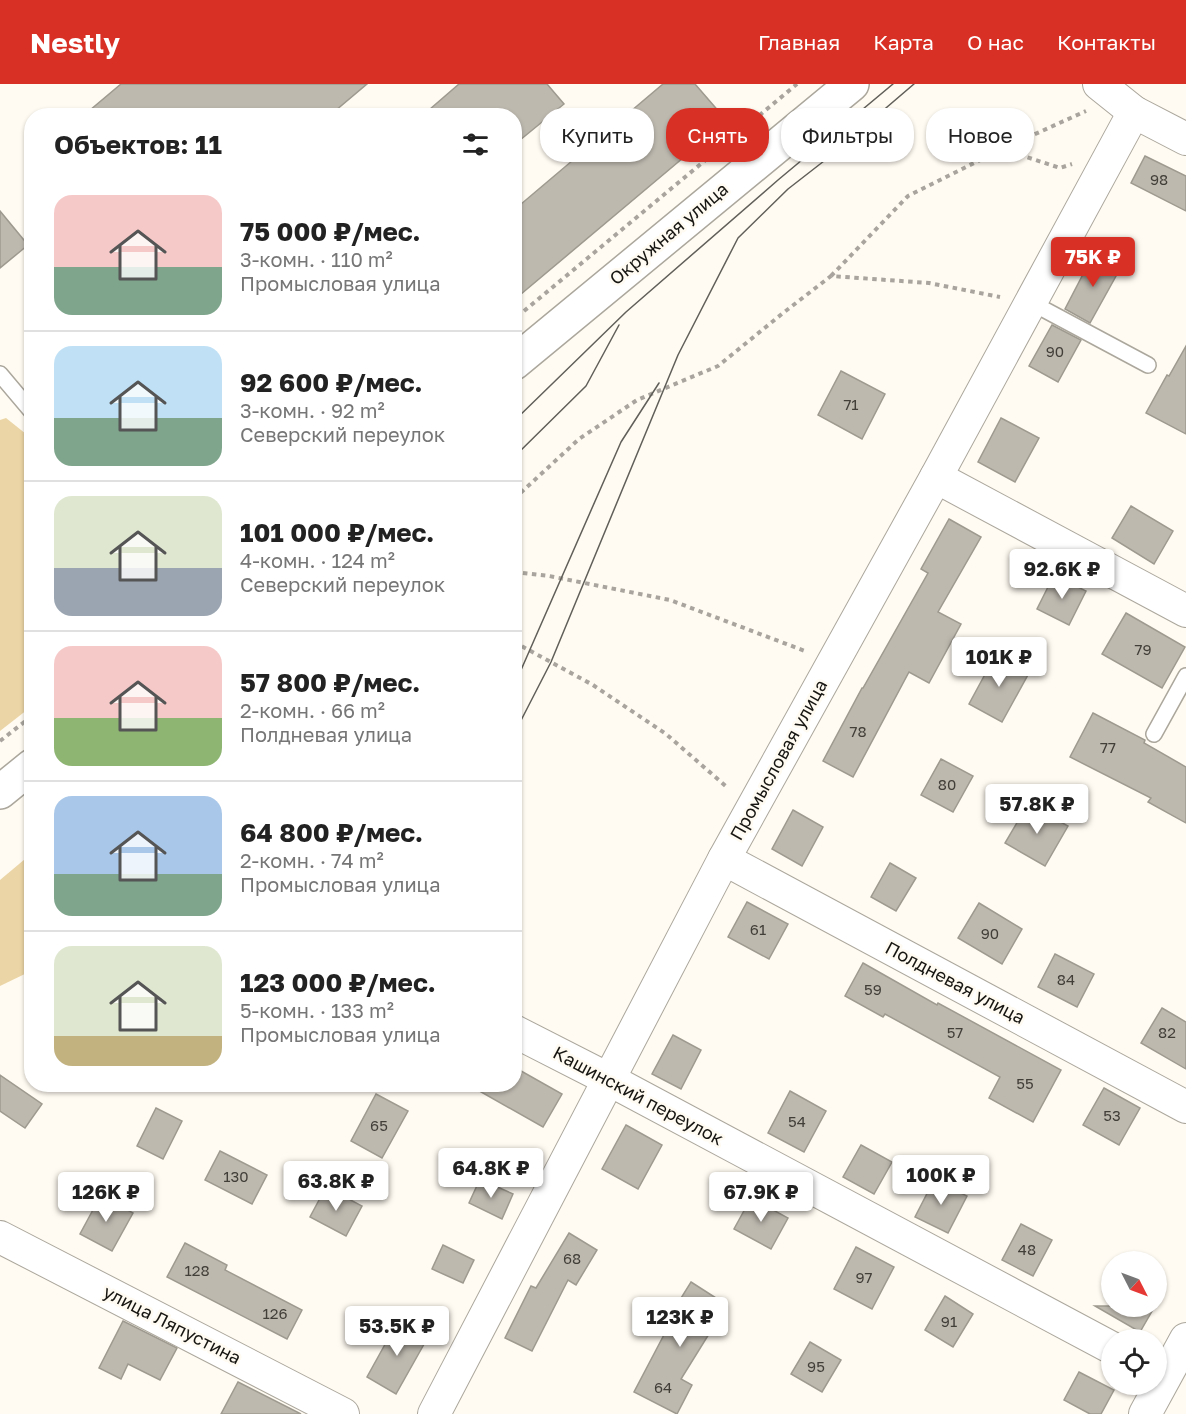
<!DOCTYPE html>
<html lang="ru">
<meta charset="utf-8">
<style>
:root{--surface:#fff;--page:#f6f6f6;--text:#222;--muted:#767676;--line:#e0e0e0;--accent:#d93025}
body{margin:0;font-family:"Golos Text",sans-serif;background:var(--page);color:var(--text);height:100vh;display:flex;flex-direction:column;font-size:22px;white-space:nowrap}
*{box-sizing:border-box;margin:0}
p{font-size:20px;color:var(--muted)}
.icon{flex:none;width:33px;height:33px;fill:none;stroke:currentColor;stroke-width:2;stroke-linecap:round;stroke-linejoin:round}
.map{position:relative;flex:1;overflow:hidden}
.sheet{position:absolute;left:24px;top:24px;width:498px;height:984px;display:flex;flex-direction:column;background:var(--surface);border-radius:24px;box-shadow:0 2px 4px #0004}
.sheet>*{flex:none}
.hud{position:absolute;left:540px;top:24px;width:555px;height:54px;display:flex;gap:12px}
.needle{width:39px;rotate:132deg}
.fabs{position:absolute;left:1101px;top:1167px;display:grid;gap:12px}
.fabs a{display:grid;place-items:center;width:66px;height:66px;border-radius:50%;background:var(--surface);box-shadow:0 2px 4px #0004;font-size:30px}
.price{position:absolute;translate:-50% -51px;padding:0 14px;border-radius:6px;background:#fff;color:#222;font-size:20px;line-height:39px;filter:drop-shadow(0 2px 3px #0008)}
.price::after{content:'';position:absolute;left:50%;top:36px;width:18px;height:14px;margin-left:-9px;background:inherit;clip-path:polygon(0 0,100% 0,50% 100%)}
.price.current{background:var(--accent);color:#fff}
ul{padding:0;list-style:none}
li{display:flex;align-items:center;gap:18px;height:150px;padding:0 30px}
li+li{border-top:2px solid var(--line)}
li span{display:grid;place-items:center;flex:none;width:168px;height:120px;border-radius:18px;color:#555}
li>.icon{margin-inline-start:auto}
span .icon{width:72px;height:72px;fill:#fffc;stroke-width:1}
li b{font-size:26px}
h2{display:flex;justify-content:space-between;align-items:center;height:72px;padding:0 30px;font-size:26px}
.tag{padding:0 21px;border-radius:24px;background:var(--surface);box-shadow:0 2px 4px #0004;font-size:21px;line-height:54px}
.tag.current{background:var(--accent);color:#fff}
header{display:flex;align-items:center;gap:36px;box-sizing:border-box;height:84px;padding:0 30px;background:var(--accent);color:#fff}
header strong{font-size:28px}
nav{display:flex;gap:33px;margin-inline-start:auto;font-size:21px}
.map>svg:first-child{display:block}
.green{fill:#ebd5a6}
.building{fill:#beb9af;stroke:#9e9a90;stroke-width:1.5}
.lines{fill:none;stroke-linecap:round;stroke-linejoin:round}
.service-casing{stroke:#aca79d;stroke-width:18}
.minor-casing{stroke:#aca79d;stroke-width:34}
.secondary-casing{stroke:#aca79d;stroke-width:36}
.path{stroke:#a9a59e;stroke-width:4;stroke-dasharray:4.5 4.5;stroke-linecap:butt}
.service{stroke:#fff;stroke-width:15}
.minor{stroke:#fff;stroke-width:32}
.secondary{stroke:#fff;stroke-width:33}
.tram{stroke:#615f59;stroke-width:1.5}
.labels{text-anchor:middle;stroke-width:5;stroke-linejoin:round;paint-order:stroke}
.number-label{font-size:15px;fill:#423f39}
.street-label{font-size:18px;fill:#181612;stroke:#fffbf2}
</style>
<header>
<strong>Nestly</strong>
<nav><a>Главная</a><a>Карта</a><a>О нас</a><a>Контакты</a></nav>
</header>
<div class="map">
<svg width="1186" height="1330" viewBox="0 0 1186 1330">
<rect width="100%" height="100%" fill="#fffbf2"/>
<g class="green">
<polygon points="6,334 31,354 32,622 0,647 0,336"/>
<polygon points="31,770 31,887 0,902 0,796"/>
</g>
<g class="building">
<polygon points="121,0 367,0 329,32 83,32"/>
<polygon points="459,0 547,0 564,20 514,61 514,32 422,32"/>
<polygon points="663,0 695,0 727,37 514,216 514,126"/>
<polygon points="1145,72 1186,92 1186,127 1131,99"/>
<polygon points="0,127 28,161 0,184"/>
<polygon points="1094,169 1121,183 1090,239 1065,225"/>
<polygon points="1052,241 1081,256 1058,298 1029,282"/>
<polygon points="1186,262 1186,350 1146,329 1167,291 1169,292"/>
<polygon points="841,287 885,310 862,355 818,331"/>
<polygon points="1001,334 1039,354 1015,398 978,378"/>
<polygon points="1131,422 1173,447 1154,480 1112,454"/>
<polygon points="949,435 981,453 938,528 961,540 929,599 909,588 853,693 823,677 862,604 863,604 928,489 921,485"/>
<polygon points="1054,491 1086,507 1069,541 1037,525"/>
<polygon points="1126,529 1185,563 1162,604 1102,570"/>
<polygon points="996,570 1029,589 1002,638 969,620"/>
<polygon points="1093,629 1145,656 1144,659 1186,683 1186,739 1148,718 1151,714 1070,673"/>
<polygon points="941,675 973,692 953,728 921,711"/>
<polygon points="1028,720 1068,742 1045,782 1005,759"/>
<polygon points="793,726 823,743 802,782 772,765"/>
<polygon points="890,779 916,794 896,827 871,813"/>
<polygon points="747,818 788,840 769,875 728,853"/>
<polygon points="979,819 1022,845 1002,880 958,854"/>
<polygon points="1055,870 1094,890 1077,923 1038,903"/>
<polygon points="863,879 937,921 938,919 1061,986 1033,1038 989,1014 1000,993 885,930 883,933 845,912"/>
<polygon points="1162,924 1186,938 1186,985 1141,959"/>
<polygon points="673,951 701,966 681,1005 652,990"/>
<polygon points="514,983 562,1010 543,1043 467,1000 514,1000"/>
<polygon points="0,991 42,1020 25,1044 0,1027"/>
<polygon points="1104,1004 1140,1024 1119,1061 1083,1041"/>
<polygon points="790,1007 826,1027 804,1068 768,1049"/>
<polygon points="376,1010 408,1027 382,1074 351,1057"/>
<polygon points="156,1024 182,1037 163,1075 137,1062"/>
<polygon points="626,1041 662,1061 638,1105 602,1085"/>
<polygon points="861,1061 892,1078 874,1110 843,1093"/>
<polygon points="220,1067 267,1091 252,1120 205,1096"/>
<polygon points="480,1095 513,1110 502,1135 469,1119"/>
<polygon points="934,1096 967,1112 948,1149 915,1133"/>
<polygon points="326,1103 362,1122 346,1152 310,1133"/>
<polygon points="101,1111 133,1129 112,1167 80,1150"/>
<polygon points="751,1114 788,1134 771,1165 734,1145"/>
<polygon points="1021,1140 1052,1156 1033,1192 1002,1176"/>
<polygon points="569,1149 597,1166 576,1201 568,1196 532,1267 505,1254 531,1202 536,1204"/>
<polygon points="185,1159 227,1181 225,1186 302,1226 287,1255 167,1193"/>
<polygon points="443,1161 474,1176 463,1199 432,1185"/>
<polygon points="856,1163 894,1183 872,1225 834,1205"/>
<polygon points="691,1198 727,1221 681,1295 692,1301 677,1330 634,1308 667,1245 663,1243"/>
<polygon points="945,1212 973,1230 953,1263 925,1246"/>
<polygon points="1095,1222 1155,1222 1140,1248"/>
<polygon points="123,1237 177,1264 160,1296 128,1280 121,1295 99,1284"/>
<polygon points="398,1237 428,1253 396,1310 367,1293"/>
<polygon points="810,1258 841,1276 822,1308 791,1290"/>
<polygon points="1079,1288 1114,1306 1101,1330 1090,1330 1064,1316"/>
<polygon points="238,1298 301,1330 221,1330"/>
</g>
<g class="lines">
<g class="service-casing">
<g id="service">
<polyline points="1032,219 1148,281"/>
<polyline points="0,290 32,328"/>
<polyline points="1154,650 1186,592"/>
</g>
</g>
<g class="minor-casing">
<g id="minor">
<polyline points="1099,0 1134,28 1186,55"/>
<polyline points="936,393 1186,527"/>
<polyline points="724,775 1186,1023"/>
<polyline points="514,947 608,995 1112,1264"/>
<polyline points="0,1153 343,1330"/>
<polyline points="434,1330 724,775 936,393 1134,28"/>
<polyline points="1145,1330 1186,1255"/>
</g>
</g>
<g class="secondary-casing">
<g id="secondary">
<polyline points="514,279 852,0"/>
<polyline points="0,708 32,682"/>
</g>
</g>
<g class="path">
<polyline points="1002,65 1086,27"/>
<polyline points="831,192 908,112 1002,65 1060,84 1072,80"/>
<polyline points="524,227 797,0"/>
<polyline points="514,415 579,355 637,316 718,282 783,229 831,192 929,199 1000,213"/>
<polyline points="514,488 549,492 670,516 805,567"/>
<polyline points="514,558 593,601 666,650 728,704"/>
<polyline points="0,657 32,632"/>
</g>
<use href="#service" class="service"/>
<use href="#minor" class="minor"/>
<use href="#secondary" class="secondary"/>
<g class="tram">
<polyline points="514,337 626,228 778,96 893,0"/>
<polyline points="514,373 586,302 619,241"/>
<polyline points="514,602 621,358 659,299"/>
<polyline points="514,650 551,578 678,271 738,154 788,105 824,77 914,0"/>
</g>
</g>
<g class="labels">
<g class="number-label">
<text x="1159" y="101">98</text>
<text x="1055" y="273">90</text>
<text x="851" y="326">71</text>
<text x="1143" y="571">79</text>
<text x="858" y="653">78</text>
<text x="1108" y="669">77</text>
<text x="947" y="706">80</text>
<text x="758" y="851">61</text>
<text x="990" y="855">90</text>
<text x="1066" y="901">84</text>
<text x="873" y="911">59</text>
<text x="955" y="954">57</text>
<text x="1167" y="954">82</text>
<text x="1025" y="1005">55</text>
<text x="1112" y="1037">53</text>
<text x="797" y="1043">54</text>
<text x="379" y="1047">65</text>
<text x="236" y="1098">130</text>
<text x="1027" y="1171">48</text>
<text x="572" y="1180">68</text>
<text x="197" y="1192">128</text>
<text x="864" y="1199">97</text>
<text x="275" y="1235">126</text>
<text x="949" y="1243">91</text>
<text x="816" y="1288">95</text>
<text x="663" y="1309">64</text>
</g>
<g class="street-label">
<text transform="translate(669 150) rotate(-40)" y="6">Окружная улица</text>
<text transform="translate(779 676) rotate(-61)" y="6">Промысловая улица</text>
<text transform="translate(955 899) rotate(28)" y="6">Полдневая улица</text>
<text transform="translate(638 1012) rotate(28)" y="6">Кашинский переулок</text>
<text transform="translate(172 1241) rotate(27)" y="6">улица Ляпустина</text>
</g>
</g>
</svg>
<div class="fabs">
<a><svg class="needle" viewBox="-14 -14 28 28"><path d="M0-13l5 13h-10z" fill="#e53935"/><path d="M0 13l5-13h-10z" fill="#767676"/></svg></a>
<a><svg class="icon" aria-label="locate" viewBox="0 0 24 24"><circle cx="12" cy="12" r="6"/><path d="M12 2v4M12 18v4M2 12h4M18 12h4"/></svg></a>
</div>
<b class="price current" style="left:1093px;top:204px">75K ₽</b>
<b class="price" style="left:1062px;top:516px">92.6K ₽</b>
<b class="price" style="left:999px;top:604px">101K ₽</b>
<b class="price" style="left:1037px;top:751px">57.8K ₽</b>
<b class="price" style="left:491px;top:1115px">64.8K ₽</b>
<b class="price" style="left:941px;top:1122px">100K ₽</b>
<b class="price" style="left:336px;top:1128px">63.8K ₽</b>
<b class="price" style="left:106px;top:1139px">126K ₽</b>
<b class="price" style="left:761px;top:1139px">67.9K ₽</b>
<b class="price" style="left:680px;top:1264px">123K ₽</b>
<b class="price" style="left:397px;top:1273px">53.5K ₽</b>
<div class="hud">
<a class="tag">Купить</a>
<a class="tag current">Снять</a>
<a class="tag">Фильтры</a>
<a class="tag">Новое</a>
</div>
<section class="sheet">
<h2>Объектов: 11<svg class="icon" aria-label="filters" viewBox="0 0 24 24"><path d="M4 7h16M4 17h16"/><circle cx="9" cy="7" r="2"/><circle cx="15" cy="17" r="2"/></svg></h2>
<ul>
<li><span style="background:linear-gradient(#f6c9c9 60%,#7fa58c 0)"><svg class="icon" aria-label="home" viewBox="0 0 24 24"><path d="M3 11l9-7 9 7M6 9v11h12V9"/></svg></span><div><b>75 000 ₽/мес.</b><p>3-комн. · 110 m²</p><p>Промысловая улица</p></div></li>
<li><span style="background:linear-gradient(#bfe0f5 60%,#7fa58c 0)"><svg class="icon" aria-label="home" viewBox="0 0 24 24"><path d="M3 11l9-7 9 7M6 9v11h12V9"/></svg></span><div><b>92 600 ₽/мес.</b><p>3-комн. · 92 m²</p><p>Северский переулок</p></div></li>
<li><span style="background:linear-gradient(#dfe7d0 60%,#9aa5b1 0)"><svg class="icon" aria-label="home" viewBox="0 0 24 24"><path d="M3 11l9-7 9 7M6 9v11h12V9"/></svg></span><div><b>101 000 ₽/мес.</b><p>4-комн. · 124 m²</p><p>Северский переулок</p></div></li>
<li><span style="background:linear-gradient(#f6c9c9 60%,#8fb573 0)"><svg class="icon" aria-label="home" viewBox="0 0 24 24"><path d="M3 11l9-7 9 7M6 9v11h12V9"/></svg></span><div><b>57 800 ₽/мес.</b><p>2-комн. · 66 m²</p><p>Полдневая улица</p></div></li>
<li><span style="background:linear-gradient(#a9c7e8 65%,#7fa58c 0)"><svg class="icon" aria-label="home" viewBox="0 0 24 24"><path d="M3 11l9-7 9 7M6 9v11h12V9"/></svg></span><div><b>64 800 ₽/мес.</b><p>2-комн. · 74 m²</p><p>Промысловая улица</p></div></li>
<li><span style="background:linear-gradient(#dfe7d0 75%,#c2b280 0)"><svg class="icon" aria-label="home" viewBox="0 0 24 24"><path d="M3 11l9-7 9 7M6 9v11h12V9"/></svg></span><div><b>123 000 ₽/мес.</b><p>5-комн. · 133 m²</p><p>Промысловая улица</p></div></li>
</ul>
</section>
</div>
